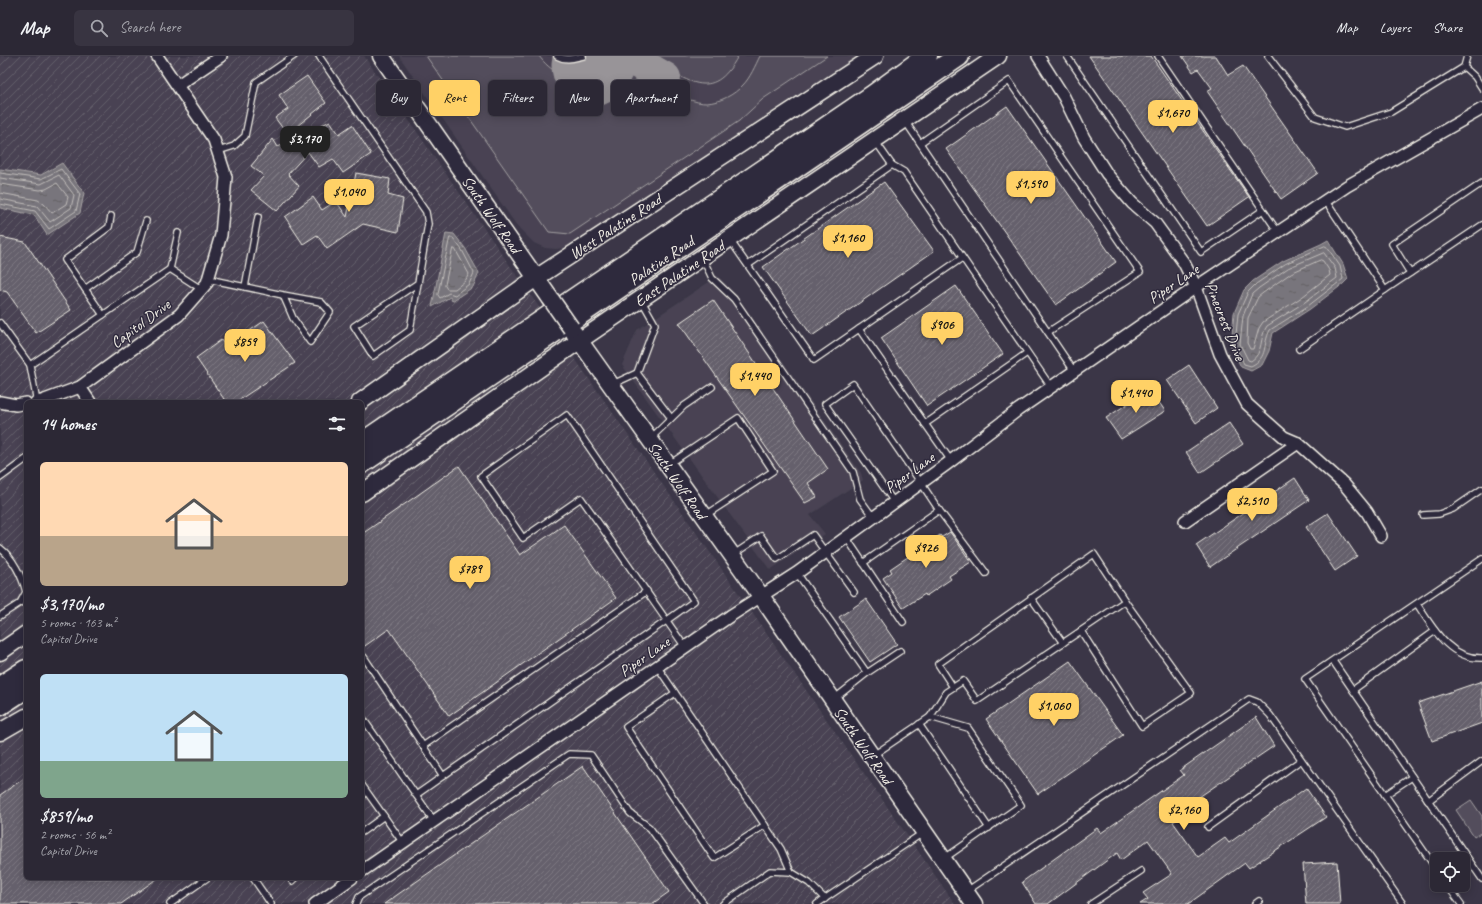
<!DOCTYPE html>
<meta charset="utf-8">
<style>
:root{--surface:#2c2835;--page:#383441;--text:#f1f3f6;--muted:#a6a6ad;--line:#484450;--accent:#ffd166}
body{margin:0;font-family:Caveat,sans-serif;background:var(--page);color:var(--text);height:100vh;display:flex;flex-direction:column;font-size:15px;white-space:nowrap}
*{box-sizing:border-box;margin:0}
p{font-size:13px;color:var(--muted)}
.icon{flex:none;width:22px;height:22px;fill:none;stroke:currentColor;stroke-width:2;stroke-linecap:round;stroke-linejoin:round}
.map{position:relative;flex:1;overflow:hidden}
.sheet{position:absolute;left:24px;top:344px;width:340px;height:480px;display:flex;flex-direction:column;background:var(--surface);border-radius:6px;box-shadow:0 2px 10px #0003,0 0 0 1px var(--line)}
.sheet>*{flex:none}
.guide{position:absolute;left:376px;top:24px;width:380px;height:36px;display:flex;gap:8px}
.tools{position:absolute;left:1430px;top:796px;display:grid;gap:8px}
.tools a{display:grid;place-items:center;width:40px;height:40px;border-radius:6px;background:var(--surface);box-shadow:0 2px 10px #0003,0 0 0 1px var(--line);font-size:20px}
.price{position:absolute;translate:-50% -34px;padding:0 9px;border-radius:8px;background:var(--accent);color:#111;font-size:13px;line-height:26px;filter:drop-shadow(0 1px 2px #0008)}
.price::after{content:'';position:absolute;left:50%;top:24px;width:12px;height:9px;margin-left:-6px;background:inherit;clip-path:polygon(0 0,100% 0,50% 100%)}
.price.on{background:#222;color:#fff}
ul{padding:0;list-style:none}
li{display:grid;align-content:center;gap:8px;height:212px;padding:0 16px}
li span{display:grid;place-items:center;height:124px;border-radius:6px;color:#555}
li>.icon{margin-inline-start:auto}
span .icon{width:72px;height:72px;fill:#fffc;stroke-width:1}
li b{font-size:17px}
h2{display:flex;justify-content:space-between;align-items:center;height:48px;padding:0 16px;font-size:17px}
.tag{padding:0 14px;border-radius:6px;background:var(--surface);box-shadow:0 2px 10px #0003,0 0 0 1px var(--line);font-size:14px;line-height:36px}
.tag.on{background:var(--accent);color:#111}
header{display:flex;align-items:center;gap:24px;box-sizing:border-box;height:56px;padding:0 20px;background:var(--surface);border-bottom:1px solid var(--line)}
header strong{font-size:19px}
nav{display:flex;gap:22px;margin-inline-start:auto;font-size:14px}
.search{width:280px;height:36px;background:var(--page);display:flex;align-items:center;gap:10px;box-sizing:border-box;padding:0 14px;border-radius:6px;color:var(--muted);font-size:15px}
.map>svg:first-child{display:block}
.built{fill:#484352}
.industrial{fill:url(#industrial-furrows);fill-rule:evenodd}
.grass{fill:#534e5c;stroke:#a4a0a2}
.water{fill:url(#water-ripples);stroke:#aaa6a7}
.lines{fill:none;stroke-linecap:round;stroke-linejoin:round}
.shore{stroke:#c2bfbc;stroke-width:1}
.taxiway{stroke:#989498;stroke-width:32}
.runway{stroke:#989498;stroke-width:81}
.building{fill:url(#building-hatch);stroke:#f4f1e8}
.lane-casing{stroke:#f4f1e8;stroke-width:8}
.street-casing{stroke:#f4f1e8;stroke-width:14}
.secondary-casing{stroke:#f4f1e8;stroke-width:19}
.highway-casing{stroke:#f4f1e8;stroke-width:23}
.lane{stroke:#2f2a3d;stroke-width:5.5}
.street{stroke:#2f2a3d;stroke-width:11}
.secondary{stroke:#2f2a3d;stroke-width:16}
.highway{stroke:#2f2a3d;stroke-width:20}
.secondary-bridge-casing{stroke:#f4f1e8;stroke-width:19;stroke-linecap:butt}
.secondary-bridge{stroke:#2f2a3d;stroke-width:16}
.labels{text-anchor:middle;stroke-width:3;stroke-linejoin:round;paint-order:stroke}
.street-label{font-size:16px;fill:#f4f1e8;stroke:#2f2a3d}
</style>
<header>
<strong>Map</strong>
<div class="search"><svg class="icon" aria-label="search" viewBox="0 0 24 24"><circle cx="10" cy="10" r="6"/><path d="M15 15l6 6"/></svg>Search here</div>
<nav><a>Map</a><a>Layers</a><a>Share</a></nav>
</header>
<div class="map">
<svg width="1482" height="848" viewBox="0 0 1482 848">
<defs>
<pattern id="industrial-furrows" width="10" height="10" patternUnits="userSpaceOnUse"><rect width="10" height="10" fill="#484352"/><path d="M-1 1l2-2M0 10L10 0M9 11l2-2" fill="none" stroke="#635f6b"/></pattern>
<pattern id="water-ripples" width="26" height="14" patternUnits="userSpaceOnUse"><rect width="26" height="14" fill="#78747b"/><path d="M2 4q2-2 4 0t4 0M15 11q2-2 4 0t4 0" fill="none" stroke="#636063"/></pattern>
<pattern id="building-hatch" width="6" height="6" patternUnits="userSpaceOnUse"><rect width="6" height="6" fill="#65616c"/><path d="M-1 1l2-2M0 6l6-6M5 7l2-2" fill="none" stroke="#7c7881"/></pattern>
</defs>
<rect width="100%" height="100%" fill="#3b3647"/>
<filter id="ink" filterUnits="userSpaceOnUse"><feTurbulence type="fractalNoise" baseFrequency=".025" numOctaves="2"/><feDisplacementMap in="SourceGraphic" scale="8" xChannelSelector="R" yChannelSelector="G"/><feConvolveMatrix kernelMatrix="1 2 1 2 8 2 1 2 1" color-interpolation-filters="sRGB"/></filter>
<g filter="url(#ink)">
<g class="built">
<polygon points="399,0 858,0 582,185 569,191 556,193 545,192 534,187 517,170"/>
<polygon points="718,220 737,240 861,417 863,424 810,459 825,478 770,514 622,309 637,274"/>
</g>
<path class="industrial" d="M0,0H364L955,848H0ZM26,346H362V822H26Z"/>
<g class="grass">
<path d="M426,0H539C550,15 566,25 584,16C596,9 597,5 612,5C633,16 685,48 707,47C720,46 734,39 743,29C750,22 755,10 760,0H827L763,43L739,65L570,178L549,176Z"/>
<path d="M647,0H738C712,49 686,23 650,3Z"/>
<polygon points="1471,744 1482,760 1482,776 1474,781 1456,754"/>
</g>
<g class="water">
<polygon points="62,107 84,137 80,157 47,179 34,159 0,152 0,113 41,119"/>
<polygon points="446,177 454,178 465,192 479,217 473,231 452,245 450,241 432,251"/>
<polygon points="1328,184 1343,208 1348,223 1343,228 1310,253 1273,277 1269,295 1262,309 1251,315 1241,311 1231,291 1234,257 1244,234 1253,225 1283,205 1321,188"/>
</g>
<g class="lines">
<g class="shore">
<polyline points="0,117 41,123 61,113 80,138 76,155 49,173 35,155 0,148"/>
<polyline points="0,122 41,128 59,119 74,139 71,152 50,166 37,150 0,143"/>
<polyline points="0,128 40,134 46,133 57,127 68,141 66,148 52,157 44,148 38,144 0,137"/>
<polygon points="450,182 453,182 462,194 474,217 469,228 455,239 449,237 440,242 438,239"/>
<path d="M1325,190L1327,191L1340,210L1343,223L1308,250L1270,274C1262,289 1269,301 1251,310L1244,308L1235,289L1238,258L1248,236L1256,228L1285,208Z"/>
<polygon points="453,193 455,193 469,218 465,225 455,233 447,233 445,230"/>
<path d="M1324,197L1335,212L1337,222L1305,246L1267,270C1259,281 1264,297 1251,305L1248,304L1240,288L1243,260L1252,238L1259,232L1288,212Z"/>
<polygon points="1321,204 1323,205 1329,214 1330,219 1302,241 1263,266 1259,272 1253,293 1250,293 1247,287 1248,262 1258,241 1263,237 1291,217"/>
</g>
<polyline class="taxiway" points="630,0 633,4 665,22"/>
<polyline class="runway" points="592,10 597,0"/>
</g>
<g class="building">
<polygon points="1089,0 1151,0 1249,141 1207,170"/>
<polygon points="1182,0 1216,0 1228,19 1243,10 1318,117 1281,143 1207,35 1212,32 1198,13 1193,16"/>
<polygon points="307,20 326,47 287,78 275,62 288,53 279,39"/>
<polygon points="1007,50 1116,206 1056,249 946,93"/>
<polygon points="330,65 339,78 352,69 371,98 343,117 333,103 319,111 308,96 288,118 299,130 277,155 251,134 264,120 251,110 273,83 278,91"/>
<polygon points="356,117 390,123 388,139 403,143 398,176 363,168 327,193 317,179 303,188 285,161 313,141 322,154 336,145 347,161"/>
<polygon points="884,126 934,195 812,280 763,211"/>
<polygon points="0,181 25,186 71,254 36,277 7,236 0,234"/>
<polygon points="956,230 1003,298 927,350 881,282"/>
<polygon points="713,244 828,413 808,427 817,441 805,447 679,267"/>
<polygon points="264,265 295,307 236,346 226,346 196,302 221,284 226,291"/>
<polygon points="1189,309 1217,352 1196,367 1167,324"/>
<polygon points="1150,333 1165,355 1121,383 1106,362"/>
<polygon points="1229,367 1243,388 1200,417 1186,396"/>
<polygon points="459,410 520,499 564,469 616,542 449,660 389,573 362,592 362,478"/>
<polygon points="1295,422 1309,444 1210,511 1196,489"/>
<polygon points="1328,457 1357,500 1335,515 1306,471"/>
<polygon points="950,476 971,506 949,520 951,523 926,540 925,538 903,552 883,522 892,516 890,513 940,479 942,481"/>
<polygon points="866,543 897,588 870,606 839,561"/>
<polygon points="1070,605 1123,679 1038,738 986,663"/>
<polygon points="1482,625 1482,667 1432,685 1418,647"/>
<polygon points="1256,661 1274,690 1199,741 1203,746 1173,766 1198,801 1225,782 1229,787 1306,732 1326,761 1249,812 1245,807 1188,848 1140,848 1148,843 1143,837 1172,818 1148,784 1121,804 1117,797 1048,848 1036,848 1022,826 1097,772 1101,777 1184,719 1180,714"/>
<polygon points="583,710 669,836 652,848 384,848"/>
<polygon points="26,721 26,822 158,822 121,848 0,848 0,739"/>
<polygon points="1337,806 1340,848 1306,848 1303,808"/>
</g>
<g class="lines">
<g class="lane-casing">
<g id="lane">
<polyline points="319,0 426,156 428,168 410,274 373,300 354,270 418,227"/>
<path d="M557,0C566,5 574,2 583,0"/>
<polyline points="1067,0 1201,196 1263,154"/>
<polyline points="1158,0 1278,176"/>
<polyline points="1268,0 1315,61 1345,71 1391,56 1464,11 1467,0"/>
<polyline points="1464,11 1475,21 1482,32"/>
<polyline points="905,65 1074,315"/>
<polyline points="920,87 1009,25 1140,216 1048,276"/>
<polyline points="218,95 234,90 245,80 256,26 294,0"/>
<polyline points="892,109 904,116 1051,331"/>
<polyline points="1325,144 1385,234 1482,169"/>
<polyline points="178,177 170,213 201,233"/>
<polyline points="730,184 814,304 859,273 951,405"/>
<polyline points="703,203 712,222 734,243 853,416 860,443 873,461"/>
<polyline points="748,209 892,109 876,86"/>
<polyline points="1410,217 1392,188 1482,127"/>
<polyline points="208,223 283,239 321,246 330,256 310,286 293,262 283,239"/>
<polyline points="245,231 258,161"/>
<polyline points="85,233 137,196 146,165"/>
<polyline points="642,245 655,268 637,317 671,362"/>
<polyline points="103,259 65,204 109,171 111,160"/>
<polyline points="0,267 30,309"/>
<polyline points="859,273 962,202"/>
<polyline points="1299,293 1385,234"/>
<polyline points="613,328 637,317"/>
<polyline points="37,346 30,309 170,213"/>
<polyline points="925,368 1027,297"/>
<polyline points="651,382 684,350 712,331"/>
<polyline points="668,409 738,362 773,415 706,459"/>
<polyline points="0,422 26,403"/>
<polyline points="939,454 986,517"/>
<polyline points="1423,459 1439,458 1453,453 1482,433"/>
<polyline points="846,481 903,566"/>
<path d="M0,492C13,502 22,520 26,536L20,547L0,560"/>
<polyline points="734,498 761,480 777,503 813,479 854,536"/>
<polyline points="863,507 939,454 921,427 853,328 825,348 894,446"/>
<polyline points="797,517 867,617 900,595"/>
<polyline points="1031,542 1063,587"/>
<path d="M1417,548C1433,572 1449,603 1482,602"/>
<path d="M362,603L364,601L443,720L666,565L694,545L567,359L481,420L523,482L581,442C616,491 650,541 685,591"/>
<polyline points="1333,605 1482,823"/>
<polyline points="657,610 781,793 791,816 809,827 825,843"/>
<polyline points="953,631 938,608 1094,498 1125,545 1191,637 1142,670 1081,575"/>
<polyline points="1353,634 1435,575"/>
<polyline points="675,637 626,671 714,802 765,769"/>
<polyline points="834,643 867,617"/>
<polyline points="362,661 434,765"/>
<polyline points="919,668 989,772"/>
<polyline points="423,690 647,535"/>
<polyline points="872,700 930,661"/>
<polyline points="362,729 403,787"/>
<polyline points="416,739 443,720"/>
<polyline points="1385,739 1412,721"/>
<polyline points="1428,745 1482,705"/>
<polyline points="1208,771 1301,704"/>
<polyline points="362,776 384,760"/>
<polyline points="945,802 1021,749 968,672 930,661 946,636 963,625 977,645 1125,545"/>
<polyline points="1437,814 1305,623 1482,503"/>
<polyline points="253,822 271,848"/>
<polyline points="292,825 295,822"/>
<polyline points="1447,829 1461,848"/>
<polyline points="967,835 1249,643 1257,646 1270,659 1403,848"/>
<polyline points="170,848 207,822"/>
<polyline points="356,848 359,841 569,698 591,699 630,757 650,772 704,848"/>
<polyline points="723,848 770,815 791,816"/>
<polyline points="817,848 924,776"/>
<polyline points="1091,848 1141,815"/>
<polyline points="1255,848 1259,845"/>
</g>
</g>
<g class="street-casing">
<g id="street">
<polyline points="1038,0 1064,41 1084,82 1107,118 1132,147 1155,167 1184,207 1196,231 1220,298 1247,348 1284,381 1298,387 1344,428 1367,456 1381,480"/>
<polyline points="178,29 221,0"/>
<polyline points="80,331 90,346"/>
<polyline points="0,346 16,349 26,347"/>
<polyline points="36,346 42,345 80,331 179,259 207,227 221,179 226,121 214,84 157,0"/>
<polyline points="1185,465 1298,387"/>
<polyline points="362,815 730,560 797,517 947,408 1018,354 1196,231 1347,130 1482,53"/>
<polyline points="315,848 352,822"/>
</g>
</g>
<g class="secondary-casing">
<g id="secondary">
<polyline points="381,0 550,242"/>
<polyline points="574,277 761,540 974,848"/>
<polyline points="360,346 536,222 875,0"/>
<polyline points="362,437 579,285 998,0"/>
<polyline points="0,596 26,578"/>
<polyline points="0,676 26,661"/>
</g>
</g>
<g class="highway-casing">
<g id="highway">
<polyline points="362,387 872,40 927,0"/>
<polyline points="362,407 959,0"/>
<polyline points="0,631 26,614"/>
<polyline points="0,649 26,632"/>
</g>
</g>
<use href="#lane" class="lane"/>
<use href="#street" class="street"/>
<use href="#secondary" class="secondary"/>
<use href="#highway" class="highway"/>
<g class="secondary-bridge-casing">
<polyline id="secondary-bridge" points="550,242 571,272"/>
</g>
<use href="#secondary-bridge" class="secondary-bridge"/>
</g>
</g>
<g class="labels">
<g class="street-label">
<text transform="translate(492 158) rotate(55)" y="6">South Wolf Road</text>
<text transform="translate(615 170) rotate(-33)" y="6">West Palatine Road</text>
<text transform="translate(661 204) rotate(-34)" y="6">Palatine Road</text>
<text transform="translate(679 217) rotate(-34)" y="6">East Palatine Road</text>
<text transform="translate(1173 227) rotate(-34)" y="6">Piper Lane</text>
<text transform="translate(1226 265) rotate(68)" y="6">Pinecrest Drive</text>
<text transform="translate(140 267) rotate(-37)" y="6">Capitol Drive</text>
<text transform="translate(909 416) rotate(-36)" y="6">Piper Lane</text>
<text transform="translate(678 424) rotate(55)" y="6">South Wolf Road</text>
<text transform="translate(644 600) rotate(-35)" y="6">Piper Lane</text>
<text transform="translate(864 689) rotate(55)" y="6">South Wolf Road</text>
</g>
</g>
</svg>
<div class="tools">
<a><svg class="icon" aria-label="locate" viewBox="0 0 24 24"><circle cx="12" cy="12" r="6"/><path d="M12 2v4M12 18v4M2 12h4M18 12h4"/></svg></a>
</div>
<b class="price" style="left:1173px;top:78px">$1,670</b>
<b class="price on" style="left:305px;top:104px">$3,170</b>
<b class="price" style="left:1031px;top:149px">$1,590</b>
<b class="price" style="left:349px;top:157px">$1,040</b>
<b class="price" style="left:848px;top:203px">$1,160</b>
<b class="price" style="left:942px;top:290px">$906</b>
<b class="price" style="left:245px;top:307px">$859</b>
<b class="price" style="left:755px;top:341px">$1,440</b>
<b class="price" style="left:1136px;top:358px">$1,440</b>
<b class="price" style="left:1252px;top:466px">$2,510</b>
<b class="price" style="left:926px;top:513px">$926</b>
<b class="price" style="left:470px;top:534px">$789</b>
<b class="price" style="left:1054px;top:671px">$1,060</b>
<b class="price" style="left:1184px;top:775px">$2,160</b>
<div class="guide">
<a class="tag">Buy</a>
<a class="tag on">Rent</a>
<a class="tag">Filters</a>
<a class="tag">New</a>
<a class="tag">Apartment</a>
</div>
<section class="sheet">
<h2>14 homes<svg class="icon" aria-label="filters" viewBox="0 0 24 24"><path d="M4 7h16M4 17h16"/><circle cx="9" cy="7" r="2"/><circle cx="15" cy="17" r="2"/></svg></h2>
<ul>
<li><span style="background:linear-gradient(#ffd9b3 60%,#b9a48a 0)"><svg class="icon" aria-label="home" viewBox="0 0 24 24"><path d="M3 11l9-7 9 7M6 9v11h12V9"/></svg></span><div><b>$3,170/mo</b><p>5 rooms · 163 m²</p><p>Capitol Drive</p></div></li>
<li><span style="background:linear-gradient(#bfe0f5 70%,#7fa58c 0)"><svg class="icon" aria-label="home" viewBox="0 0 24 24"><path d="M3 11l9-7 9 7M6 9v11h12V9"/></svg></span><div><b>$859/mo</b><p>2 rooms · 56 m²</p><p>Capitol Drive</p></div></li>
</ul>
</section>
</div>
